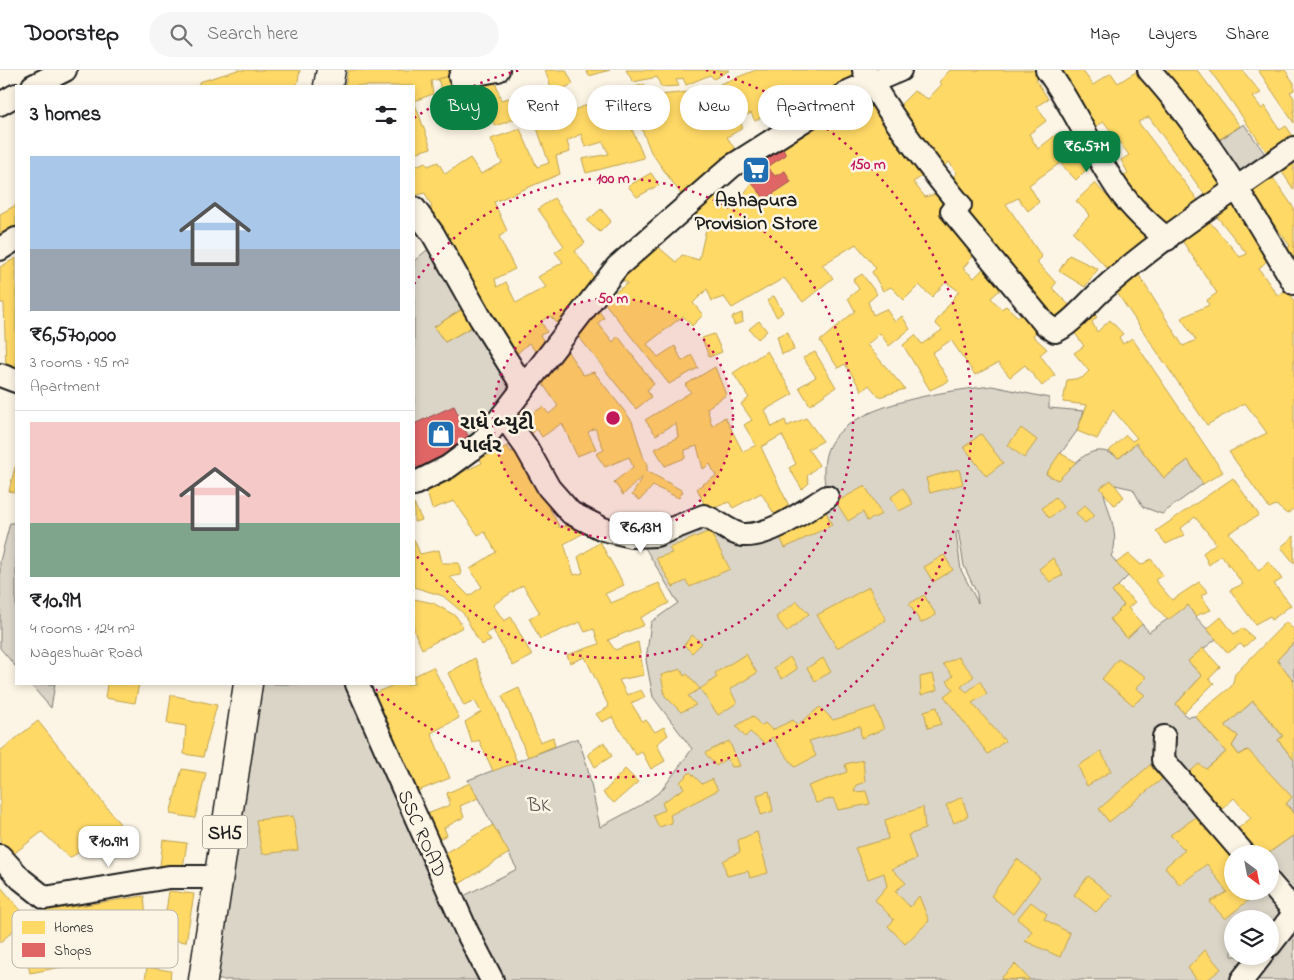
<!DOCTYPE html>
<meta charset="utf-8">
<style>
:root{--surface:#fff;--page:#f6f6f6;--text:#202124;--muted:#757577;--line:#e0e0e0;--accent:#0b8043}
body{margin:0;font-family:"Indie Flower","Noto Sans Gujarati",sans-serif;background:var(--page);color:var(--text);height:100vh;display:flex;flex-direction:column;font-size:19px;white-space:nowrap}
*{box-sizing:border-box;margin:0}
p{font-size:16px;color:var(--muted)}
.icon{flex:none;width:28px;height:28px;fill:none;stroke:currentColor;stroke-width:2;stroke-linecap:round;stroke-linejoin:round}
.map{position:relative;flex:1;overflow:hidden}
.panel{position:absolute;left:15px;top:15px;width:400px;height:600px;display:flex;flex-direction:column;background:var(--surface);border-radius:0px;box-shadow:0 2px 8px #0003}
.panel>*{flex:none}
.banner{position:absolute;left:430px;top:15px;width:475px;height:45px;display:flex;gap:10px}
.needle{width:32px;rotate:148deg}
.tools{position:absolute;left:1224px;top:775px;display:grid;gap:10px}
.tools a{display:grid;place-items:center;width:55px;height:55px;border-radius:50%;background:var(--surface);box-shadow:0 2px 8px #0003;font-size:25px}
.price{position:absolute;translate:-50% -42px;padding:0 11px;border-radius:10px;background:#fff;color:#222;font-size:16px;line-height:32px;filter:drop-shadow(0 1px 2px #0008)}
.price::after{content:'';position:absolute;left:50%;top:30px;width:15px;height:11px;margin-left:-8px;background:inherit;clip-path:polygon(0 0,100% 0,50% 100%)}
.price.on{background:var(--accent);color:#fff}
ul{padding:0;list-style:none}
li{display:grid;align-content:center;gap:10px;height:265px;padding:0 15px}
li+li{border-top:1px solid var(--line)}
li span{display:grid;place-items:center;height:155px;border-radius:0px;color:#555}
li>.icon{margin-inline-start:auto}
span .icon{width:90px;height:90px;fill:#fffc;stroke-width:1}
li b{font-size:21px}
h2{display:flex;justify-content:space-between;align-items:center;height:60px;padding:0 15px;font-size:21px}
.tag{padding:0 18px;border-radius:22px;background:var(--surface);box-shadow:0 2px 8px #0003;font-size:18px;line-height:45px}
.tag.on{background:var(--accent);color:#fff}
header{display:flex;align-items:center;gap:30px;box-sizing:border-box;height:70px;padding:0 25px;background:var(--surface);border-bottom:1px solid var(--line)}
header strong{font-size:24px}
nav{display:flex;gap:28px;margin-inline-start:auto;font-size:18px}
.search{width:350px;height:45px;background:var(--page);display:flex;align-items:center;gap:12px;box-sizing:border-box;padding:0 18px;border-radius:28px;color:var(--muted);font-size:19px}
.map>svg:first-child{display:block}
.green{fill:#dbd5c8;stroke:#7c7872;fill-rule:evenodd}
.homes{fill:#ffd966;stroke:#bba050}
.shops{fill:#e06666;stroke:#a55050}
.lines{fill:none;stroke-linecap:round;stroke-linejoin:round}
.minor-casing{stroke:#1c1c1c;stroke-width:26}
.major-casing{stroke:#1c1c1c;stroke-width:31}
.minor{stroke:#fcf5e5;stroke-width:22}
.major{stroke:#fcf5e5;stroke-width:28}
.ring{fill:none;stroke:#c2185b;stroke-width:2.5;stroke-dasharray:2.5 5}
.labels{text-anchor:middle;stroke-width:5;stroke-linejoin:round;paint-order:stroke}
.shield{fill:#fcf5e5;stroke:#5f5d58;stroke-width:1}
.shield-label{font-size:19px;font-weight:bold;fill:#1c1c1c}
.poi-label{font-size:20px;font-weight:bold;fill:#1c1c1c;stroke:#fcf5e5}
.park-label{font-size:20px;fill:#555450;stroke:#fcf5e5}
.street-label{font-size:20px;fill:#1c1c1c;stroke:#fcf5e5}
.key{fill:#fcf5e5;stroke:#b9b4a9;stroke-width:1}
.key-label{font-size:14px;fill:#1c1c1c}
.centre{fill:#c2185b;stroke:#fcf5e5;stroke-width:2.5}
.ring-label{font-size:15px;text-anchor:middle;font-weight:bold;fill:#c2185b;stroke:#fcf5e5;stroke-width:5;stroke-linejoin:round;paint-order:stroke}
</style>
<header>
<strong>Doorstep</strong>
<div class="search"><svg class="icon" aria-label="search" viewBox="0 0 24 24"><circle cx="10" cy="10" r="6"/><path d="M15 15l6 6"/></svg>Search here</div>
<nav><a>Map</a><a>Layers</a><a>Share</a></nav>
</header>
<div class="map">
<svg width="1294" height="910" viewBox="0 0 1294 910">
<rect width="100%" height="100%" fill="#fcf5e5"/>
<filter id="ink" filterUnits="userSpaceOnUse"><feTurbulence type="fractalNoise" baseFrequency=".02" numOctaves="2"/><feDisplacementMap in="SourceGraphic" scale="10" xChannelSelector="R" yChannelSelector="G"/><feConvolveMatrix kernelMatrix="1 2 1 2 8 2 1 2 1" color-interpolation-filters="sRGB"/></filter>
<g filter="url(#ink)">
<g class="green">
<polygon points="1244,54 1272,94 1238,118 1209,77"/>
<polygon points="434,174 467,236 434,257 445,272 477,254 518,313 472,374 454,336 414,354 414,191"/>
<path d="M992,316L1049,328V338L1084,341L1077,361L1046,404L1058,410C1077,392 1092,369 1119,388L1136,373L1164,408L1188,390L1203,414L1162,444L1143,437L1133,419L1115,415L1104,423C1108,442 1121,468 1111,486L1128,506L1112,522L1124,535L1110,549L1127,568L1142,554L1149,562L1188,535L1195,546L1216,569L1188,591L1202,606L1176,634L1187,647L1195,646L1226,682L1206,699L1232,784V821H1270V784H1267L1294,765V910H1242L1270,873V849H1232V886H1259L1239,910H203L248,614H359L454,831L517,799L468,710L578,668L587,695L600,757L641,735L661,721L692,679L653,627L646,590L651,552L678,533L638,466L704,446L741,465L827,427C824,411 822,397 827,381C844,333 948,321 992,316ZM958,460L964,496L977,524L978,533L961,500L956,464Z"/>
<polygon points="10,453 16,453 16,597 0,578 0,491"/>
<polygon points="1294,572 1294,611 1277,590"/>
<polygon points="30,614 55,614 51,638"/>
<polygon points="1253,631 1283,666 1278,670 1294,690 1294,744 1248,680 1239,685 1232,676 1238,666 1225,656"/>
</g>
<g class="homes">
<polygon points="238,0 300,0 297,16 199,16 199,12"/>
<polygon points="348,0 474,0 431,11 433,24 414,31 431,78 414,83 414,16 345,16"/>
<polygon points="545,0 566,0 573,14 555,22 558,34 495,56 486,35 449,46 438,9 457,4 493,5 501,30 509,28 511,34 551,18"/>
<polygon points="586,0 610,0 589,6"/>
<polygon points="626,0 730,0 714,9 710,5 686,15 683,8 676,10 679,16 661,17 657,7 633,12"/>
<polygon points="756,0 855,0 857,3 842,12 843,14 822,30 819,27 801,35 803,39 777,57 768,44 755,51 751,43 739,49 743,58 727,67 740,87 685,130 651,82 626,20 644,14 652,35 658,33 659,25 699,21 703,41 718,40 716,33 726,30 720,14"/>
<polygon points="950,0 1036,0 1041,6 1036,10 1048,29 1037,36 1046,51 1029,64 1038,79 1057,64 1089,97 1076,110 1060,93 1029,115 1039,132 1028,141 1018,128 1006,134 1042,187 1037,192 1056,213 1052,218 1070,236 1057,248 986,177 948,111 957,103 949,92 943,97 892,43 914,21 928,29 942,14 939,12"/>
<polygon points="1054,0 1082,0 1093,15 1111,3 1118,13 1139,0 1229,114 1207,128 1149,47 1138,52 1201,134 1165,157 1145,130 1141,132 1122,106 1128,103 1121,90 1129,85 1104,52 1090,59"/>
<polygon points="1158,0 1197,0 1240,56 1212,74 1170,6 1165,10"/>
<polygon points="1210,0 1242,0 1261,23 1253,27 1262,39 1265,36 1280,60 1286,56 1293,66 1268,84"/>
<polygon points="1258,0 1285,0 1294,13 1294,20 1290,22 1294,28 1294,53"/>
<polygon points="867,23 926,104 913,112 925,127 936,124 977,182 963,198 974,208 984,198 1002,218 991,228 1001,239 1006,236 1018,247 1028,241 1039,257 1033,266 1047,279 1040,285 1055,305 1042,316 1025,295 1010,307 998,293 975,305 951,270 932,283 949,311 930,320 903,275 915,265 922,274 942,260 935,253 959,221 946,212 932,227 919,215 904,230 891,217 883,221 872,202 876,198 856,174 822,195 833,208 803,232 784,208 732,238 724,227 712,231 707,219 693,233 703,245 692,256 683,246 647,274 658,287 675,276 682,291 692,285 698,298 669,314 603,231 628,213 618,209 626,196 634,198 657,176 676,192 682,185 699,190 708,150 691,144 720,122 735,136 752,113 765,129 791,112 785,101 775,106 767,97 786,85 780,72"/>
<polygon points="610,27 620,50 627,47 644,88 586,103 582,89 609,84 603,72 585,77 581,64 567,71 570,82 556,86 560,104 494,132 507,161 499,167 515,199 495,209 497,217 506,212 516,233 546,217 538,207 563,192 555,182 564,176 538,139 554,128 585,173 575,181 597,211 561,257 550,246 541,251 547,262 540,265 546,275 538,285 529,273 512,288 424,142 432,137 425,123 414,126 414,97 425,92 428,96 438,92 445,104 470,88 481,104 502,93 491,69 520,59 537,97 549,93 537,58 550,54 551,58 572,52 568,42"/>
<polygon points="1294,85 1294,120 1278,96"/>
<polygon points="1269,102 1294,138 1294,194 1282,182 1290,176 1248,119"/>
<polygon points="651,103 659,115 637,127 628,116"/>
<polygon points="1095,113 1111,131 1114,128 1151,166 1107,198 1073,162 1090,145 1076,131"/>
<polygon points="1236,126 1271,186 1259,199 1278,226 1287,219 1294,230 1294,438 1287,444 1276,435 1269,438 1229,382 1267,363 1245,333 1207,355 1115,220 1137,202 1183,276 1196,270 1181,248 1209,235 1207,230 1217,223 1181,169 1208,150 1240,187 1247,184 1214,143"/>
<polygon points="16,135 16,161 0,171 0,144"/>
<polygon points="601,139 611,151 600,162 587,151"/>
<polygon points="1069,185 1098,199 1085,217 1059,201"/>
<polygon points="16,188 16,301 6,298 4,233 0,233 0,197"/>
<polygon points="862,204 877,224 868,232 873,245 886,239 895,252 902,246 910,259 889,276 880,263 867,275 905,319 879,327 869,315 862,321 845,294 838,298 820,271 855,241 848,228 859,219 853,210"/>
<polygon points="774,226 783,242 777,247 767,231"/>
<polygon points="467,236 477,254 445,272 434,257"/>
<polygon points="596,237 604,248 598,253 613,272 618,266 654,314 647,320 651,327 636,339 575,262"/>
<polygon points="1088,239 1097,247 1092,252 1097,262 1110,250 1123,264 1119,267 1123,274 1132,268 1223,402 1203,414 1188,390 1164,408 1136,373 1119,388 1109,381 1126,365 1132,371 1137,368 1113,340 1097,369 1077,361 1087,335 1063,332 1067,310 1082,308 1089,301 1074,283 1084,276 1072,259"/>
<polygon points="742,243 743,252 734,255 732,247"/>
<polygon points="759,251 767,261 758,269 749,259"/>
<polygon points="788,262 794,280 782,284 777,266"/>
<polygon points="714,264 722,282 709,287 702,268"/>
<polygon points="566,279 583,305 594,302 632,351 644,389 647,392 647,401 683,421 679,428 653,416 640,430 632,425 643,406 623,425 614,412 633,397 629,387 605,397 596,384 604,380 595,358 588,362 596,379 577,386 562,353 542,367 537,359 525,369 511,348 527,338 531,344 543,337 549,344 558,336 540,310 557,298 553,293"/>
<polygon points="767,281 793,324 765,340 772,357 785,350 787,356 806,348 823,371 808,379 819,395 807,406 809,413 802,419 789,398 796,394 782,365 761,377 789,436 775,445 761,423 733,438 729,432 707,441 697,418 716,406 710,394 703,399 697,376 685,380 685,388 665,396 655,379 678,367 676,353 656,365 645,350 691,322 685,315 715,297 726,325 707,338 712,356 725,347 743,382 756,375 744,355 752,350 741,334 749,328 733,303"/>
<polygon points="815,282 836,317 810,335 799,317 816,307 803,288"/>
<polygon points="1021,358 1037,370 1024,388 1008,375"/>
<polygon points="981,364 1003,393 986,406 964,377"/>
<polygon points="507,376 511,382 518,379 560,458 575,451 589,460 564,474 574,505 583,503 578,487 600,472 624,515 605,524 611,533 659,513 669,533 640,548 644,555 608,570 615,580 638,572 644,605 619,610 627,625 641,620 645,627 631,633 643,652 646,650 655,662 664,657 668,665 657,674 665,691 651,699 642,682 636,685 612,647 602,652 596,644 609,637 585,587 570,593 567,585 599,574 594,559 585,562 580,552 540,569 529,548 540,543 523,515 493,535 504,551 511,547 532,586 513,596 493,560 486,564 491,571 481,575 463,543 443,526 414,517 414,469 420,484 439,480 442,493 459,493 461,505 450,507 469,526 482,517 470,499 496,482 485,462 478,465 454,431 432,439 426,419 482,393 480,389"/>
<polygon points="1060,383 1076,392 1058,410 1046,404"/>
<polygon points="15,397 16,397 16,423 9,421"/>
<polygon points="959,399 963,414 930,423 926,408"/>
<polygon points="1233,408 1259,445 1229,463 1259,501 1268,491 1282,509 1274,514 1291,535 1272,550 1270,546 1255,554 1230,520 1243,514 1221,485 1209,495 1203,483 1216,473 1195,447 1180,459 1185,465 1166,474 1156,461"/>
<polygon points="1111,410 1124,427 1114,435 1100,418"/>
<polygon points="865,416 882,444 867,451 863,442 848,451 836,432"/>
<polygon points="903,418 913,434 899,441 891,427"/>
<polygon points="1055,427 1063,437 1049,448 1042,438"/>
<polygon points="414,434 422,450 414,452"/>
<polygon points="1085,435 1095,445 1085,453 1076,443"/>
<polygon points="824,437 832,455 785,478 778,463"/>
<polygon points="710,461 730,499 690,517 686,511 673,517 656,488 672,483 669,478"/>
<polygon points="1294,466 1294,493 1281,477"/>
<polygon points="1129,484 1141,495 1151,489 1163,505 1155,510 1172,530 1199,512 1208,522 1201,526 1211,540 1195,546 1188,535 1168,550 1116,493"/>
<polygon points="944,485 953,500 933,512 924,497"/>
<polygon points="1053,488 1063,505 1050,512 1039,499"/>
<polygon points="1118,516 1135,532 1128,538 1142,554 1127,568 1110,549 1124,535 1112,522"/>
<polygon points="869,517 886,550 837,578 817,545"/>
<polygon points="924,525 936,545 921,553 909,534"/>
<polygon points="414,529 433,533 456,546 463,557 422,579 414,561"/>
<polygon points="797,531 809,544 787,562 776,547"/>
<polygon points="1221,547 1234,564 1242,558 1254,568 1244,577 1240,574 1228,583 1207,559"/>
<polygon points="1286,552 1294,560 1294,572 1277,590 1294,611 1294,690 1278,670 1283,666 1253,631 1225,656 1238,666 1232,676 1239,685 1248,680 1292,727 1286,734 1294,744 1294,765 1267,784 1254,784 1235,761 1251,748 1234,728 1218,743 1185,706 1199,694 1206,699 1226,682 1195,646 1232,616 1235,604"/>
<polygon points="692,565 702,573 692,583 684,575"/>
<polygon points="1203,578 1220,597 1209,609 1214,613 1184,643 1176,634 1202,606 1188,591"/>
<polygon points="746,584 757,603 730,619 737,633 718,645 700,619 717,607 715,603"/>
<polygon points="790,587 797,599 782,609 774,598"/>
<polygon points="958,587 974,606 961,617 967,622 980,611 987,624 972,633 1005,671 988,684 944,626 953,619 947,611 953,606 943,594"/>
<polygon points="475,588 517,692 493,701 479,670 472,673 465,652 481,642 475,631 464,636 448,603"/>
<polygon points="823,588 831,602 815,611 807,598"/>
<polygon points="1118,589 1147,607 1136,618 1145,625 1133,635 1102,609"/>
<polygon points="433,597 459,648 431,663 450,708 413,723 370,625 396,614 414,614 414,606"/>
<polygon points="681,599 684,606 687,604 700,619 688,626 696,635 681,642 665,626 661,605"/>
<polygon points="933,604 937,620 921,625 920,607"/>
<polygon points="107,614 139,614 135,633 105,628"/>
<polygon points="519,618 540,672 553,667 555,676 528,687 502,626"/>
<polygon points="171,625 217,635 203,687 184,684 186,656 167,653"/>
<polygon points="820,637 833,650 875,637 884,659 861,668 860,656 809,671 816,686 795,697 772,667 765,674 750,662 745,667 736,656 753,646 761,656 765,653 772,660 793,650 797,655"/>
<polygon points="937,637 941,654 928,658 924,641"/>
<polygon points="38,651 120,754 70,788 42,762 8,788 0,779 0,681"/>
<polygon points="729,671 740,696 732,697 727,688 716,696 705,683"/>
<polygon points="604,672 612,686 595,697 588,684"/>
<polygon points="1101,681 1111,701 1087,716 1078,696"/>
<polygon points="863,690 865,712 856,715 854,722 866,721 870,734 838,740 833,728 816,733 808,716 847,702 845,694"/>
<polygon points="1150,695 1162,709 1109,752 1099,739"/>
<polygon points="182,699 206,703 195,748 170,744"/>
<polygon points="625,699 638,712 614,733 603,723"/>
<polygon points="690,702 702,714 712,709 718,720 670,745 672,753 659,757 653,745 665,740 662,733 684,718 680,712"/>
<polygon points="470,713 478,728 460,736 464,747 444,758 447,765 433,772 422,746 450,735 447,723"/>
<polygon points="769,721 773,741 761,745 757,725"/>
<polygon points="962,727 968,746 954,753 946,735"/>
<polygon points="923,737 925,759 908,765 916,789 892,799 906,813 895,821 910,837 919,826 929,851 905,874 888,856 894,850 875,830 887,816 884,803 868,809 855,778 888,769 885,750"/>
<polygon points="1199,745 1232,785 1232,821 1260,821 1225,849 1210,832 1227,822 1207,794 1180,815 1165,797 1185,780 1170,765"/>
<polygon points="293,746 298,780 262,784 256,750"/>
<polygon points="493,755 509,783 456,816 443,784"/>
<polygon points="757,762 768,803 750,808 748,801 727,806 723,791 740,782 738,770"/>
<polygon points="163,770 187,773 183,797 160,796"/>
<polygon points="1017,789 1040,808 1013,844 991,826"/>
<polygon points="1088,806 1112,826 1096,842 1074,825"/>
<polygon points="0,816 24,844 144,826 149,880 30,903 19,855 0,873"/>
<polygon points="169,821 194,824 186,872 162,869"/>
<polygon points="1031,832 1047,844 1044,849 1070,863 1060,887 1025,871 1032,861 1017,849"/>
<polygon points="1205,880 1221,899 1207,910 1197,910 1188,898"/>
<polygon points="1015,894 1030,910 1000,909"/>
<polygon points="147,897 171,901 170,910 145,910"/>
</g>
<g class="shops">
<polygon points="780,72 786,85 767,97 775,106 785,101 791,112 765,129 741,100"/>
<polygon points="454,336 472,374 417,400 414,391 414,354"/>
</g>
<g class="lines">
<g class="minor-casing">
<g id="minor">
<path d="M864,0C892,49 925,92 960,135L952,141L1045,254L1055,261C1068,257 1089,232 1101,221C1160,168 1229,124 1294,78"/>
<path d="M1047,0C1073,35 1089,74 1112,110C1126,133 1146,152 1167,169"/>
<path d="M1149,0C1207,64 1250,139 1294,213"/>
<polyline points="460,7 498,0"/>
<polyline points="33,16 65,0"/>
<polyline points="0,34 16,25"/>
<polyline points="414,138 433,164 481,249 524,318"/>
<polyline points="0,179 16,169"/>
<polyline points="0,305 16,311"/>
<path d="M503,345L526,377L549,418L571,443L603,459L631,466L656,465L704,446C716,450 730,463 742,465C770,467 804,441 827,427"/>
<polyline points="414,414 448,397 482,372 617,197 732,96 850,21 900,0"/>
<polyline points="357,614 467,862 492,910"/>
<polyline points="1164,667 1163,690 1244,784"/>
<polyline points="0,786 21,809 45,828 169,807 219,807"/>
<polyline points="1270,813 1294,841"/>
<polyline points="1270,875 1294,844"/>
<polyline points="1242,910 1261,886"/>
</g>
</g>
<g class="major-casing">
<g id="major">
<polyline points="328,16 331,0"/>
<polyline points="203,910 248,614"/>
</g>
</g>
<use href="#minor" class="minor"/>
<use href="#major" class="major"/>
</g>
</g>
<circle cx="613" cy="348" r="120" fill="#c2185b" fill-opacity=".12"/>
<g class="ring">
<circle cx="613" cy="348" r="120"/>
<path d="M414 214A240 240 0 1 1 414 482"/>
<path d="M414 48A360 360 0 0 1 520 0M706 0A360 360 0 1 1 372 616"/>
</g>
<defs>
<g id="supermarket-square" transform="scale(1.4375)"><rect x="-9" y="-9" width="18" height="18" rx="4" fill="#1f6fb2" stroke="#fcf5e5"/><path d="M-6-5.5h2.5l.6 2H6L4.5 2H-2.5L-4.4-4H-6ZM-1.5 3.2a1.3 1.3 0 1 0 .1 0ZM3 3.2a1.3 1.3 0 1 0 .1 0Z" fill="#fff"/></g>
<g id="shop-square" transform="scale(1.4375)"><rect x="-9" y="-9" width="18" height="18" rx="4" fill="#1f6fb2" stroke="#fcf5e5"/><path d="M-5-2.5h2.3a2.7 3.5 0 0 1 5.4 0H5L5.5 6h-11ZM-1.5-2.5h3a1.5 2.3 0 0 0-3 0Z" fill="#fff"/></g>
</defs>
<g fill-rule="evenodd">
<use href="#supermarket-square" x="756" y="100"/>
<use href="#shop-square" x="441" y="364"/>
</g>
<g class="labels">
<rect class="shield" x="202.5" y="745.5" width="45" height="33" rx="4"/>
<g class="shield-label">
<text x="225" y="769">SH5</text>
</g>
<g class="poi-label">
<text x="756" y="136">Ashapura<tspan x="756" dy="23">Provision Store</tspan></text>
<text x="460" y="359" text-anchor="start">રાધે બ્યુટી<tspan x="460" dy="23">પાર્લર</tspan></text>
</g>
<g class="park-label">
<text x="539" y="741">BK</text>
</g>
<g class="street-label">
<text transform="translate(423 763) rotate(66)" y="7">SSC ROAD</text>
</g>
</g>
<rect x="12" y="840" width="166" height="58" rx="8" class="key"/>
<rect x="22" y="851" width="23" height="13" fill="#ffd966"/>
<rect x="22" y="873" width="23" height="14" fill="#e06666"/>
<g class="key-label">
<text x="54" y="862">Homes</text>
<text x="54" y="885">Shops</text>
</g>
<circle cx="613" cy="348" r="8" class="centre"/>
<g class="ring-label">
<text x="868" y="99">150 m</text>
<text x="613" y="113">100 m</text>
<text x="613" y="233">50 m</text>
</g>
</svg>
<div class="tools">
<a><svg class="needle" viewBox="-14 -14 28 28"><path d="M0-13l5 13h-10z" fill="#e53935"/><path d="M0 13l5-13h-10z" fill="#757577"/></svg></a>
<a><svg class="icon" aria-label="layers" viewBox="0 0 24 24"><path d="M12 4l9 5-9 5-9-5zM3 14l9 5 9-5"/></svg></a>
</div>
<b class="price on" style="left:1087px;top:103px">₹6.57M</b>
<b class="price" style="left:641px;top:484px">₹6.13M</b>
<b class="price" style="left:109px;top:798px">₹10.9M</b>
<div class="banner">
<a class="tag on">Buy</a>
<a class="tag">Rent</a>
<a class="tag">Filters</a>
<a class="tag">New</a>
<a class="tag">Apartment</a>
</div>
<section class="panel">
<h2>3 homes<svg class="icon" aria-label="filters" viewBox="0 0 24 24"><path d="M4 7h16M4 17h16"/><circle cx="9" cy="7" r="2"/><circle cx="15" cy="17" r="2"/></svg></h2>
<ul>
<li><span style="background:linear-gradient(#a9c7e8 60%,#9aa5b1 0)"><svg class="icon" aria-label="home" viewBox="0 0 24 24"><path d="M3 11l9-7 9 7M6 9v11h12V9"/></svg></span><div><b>₹6,570,000</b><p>3 rooms · 95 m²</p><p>Apartment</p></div></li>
<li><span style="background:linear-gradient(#f6c9c9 65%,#7fa58c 0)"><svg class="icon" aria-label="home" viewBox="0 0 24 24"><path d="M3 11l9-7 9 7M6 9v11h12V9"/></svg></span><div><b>₹10.9M</b><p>4 rooms · 124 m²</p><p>Nageshwar Road</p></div></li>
</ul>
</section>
</div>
